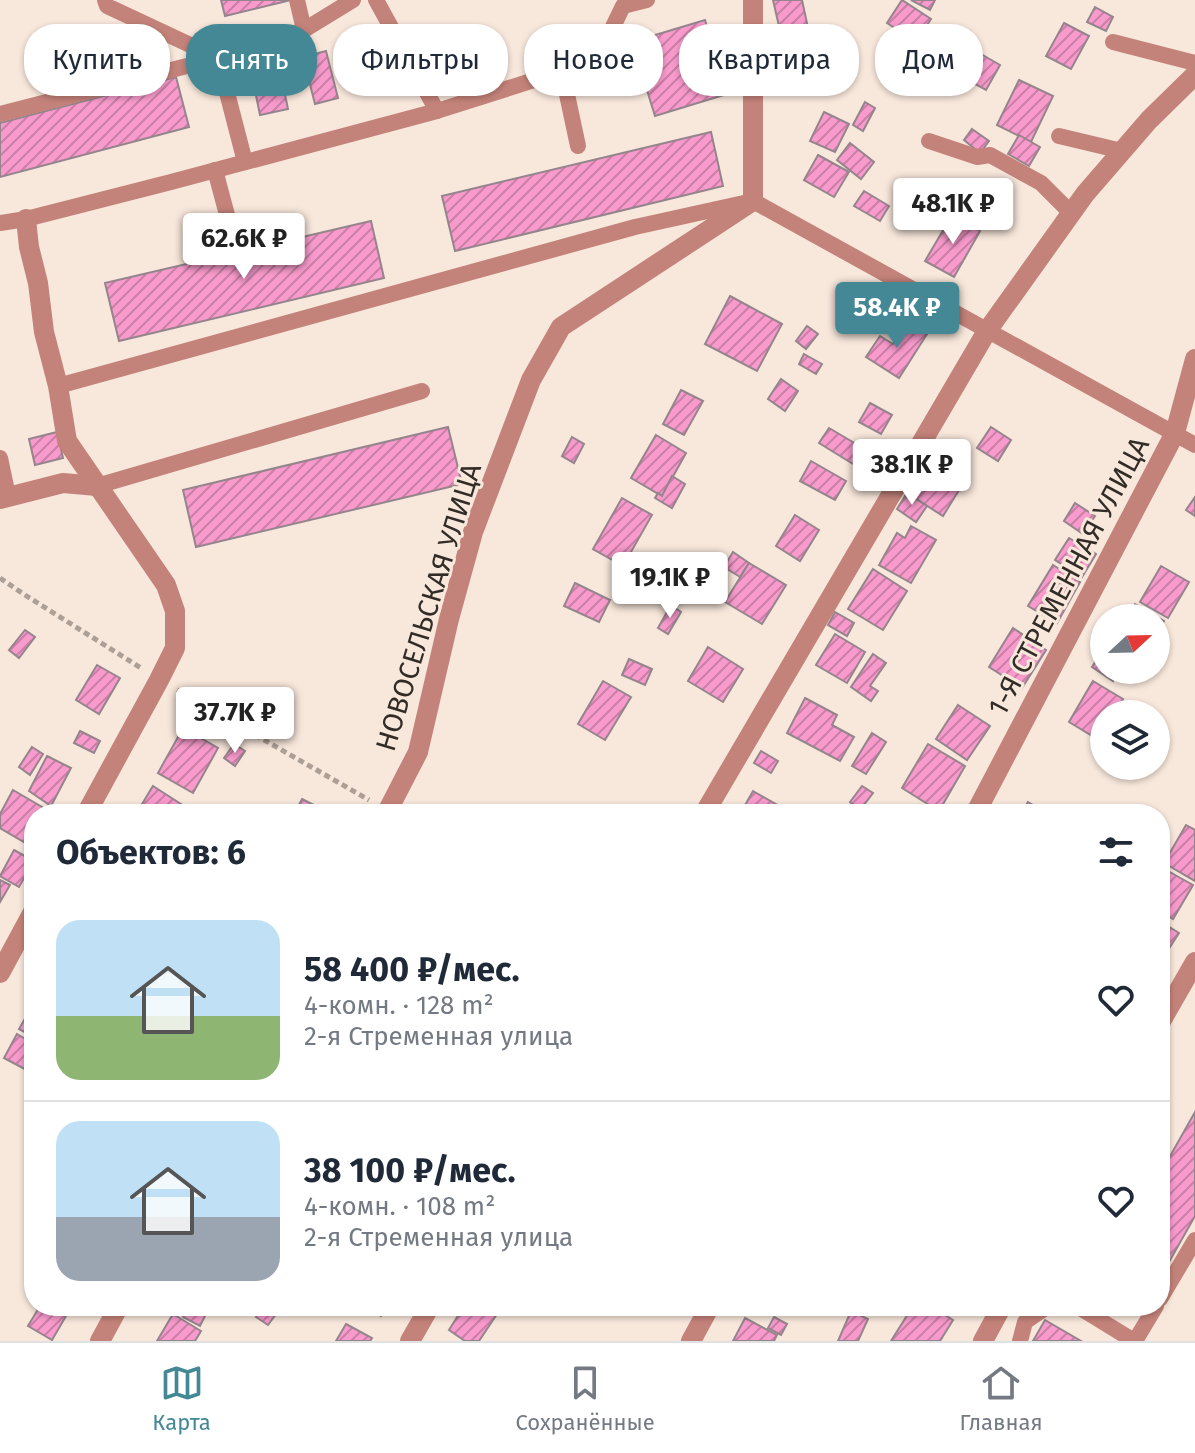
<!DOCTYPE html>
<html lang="ru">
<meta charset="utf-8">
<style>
:root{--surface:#fff;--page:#f6f6f7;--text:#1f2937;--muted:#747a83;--line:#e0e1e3;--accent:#438894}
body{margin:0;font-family:"Fira Sans",sans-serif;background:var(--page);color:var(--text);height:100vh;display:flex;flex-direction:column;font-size:30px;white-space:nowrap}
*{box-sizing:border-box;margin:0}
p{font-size:26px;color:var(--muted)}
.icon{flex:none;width:44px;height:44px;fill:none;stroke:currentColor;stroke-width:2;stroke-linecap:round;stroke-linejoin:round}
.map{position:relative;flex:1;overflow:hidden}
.drawer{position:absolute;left:24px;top:804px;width:1146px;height:512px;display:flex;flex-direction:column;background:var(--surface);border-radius:32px;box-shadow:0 2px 6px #0004}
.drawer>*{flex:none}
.guide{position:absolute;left:24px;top:24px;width:1148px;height:72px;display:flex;gap:16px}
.needle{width:52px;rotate:68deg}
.buttons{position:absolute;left:1090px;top:604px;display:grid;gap:16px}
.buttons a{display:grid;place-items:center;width:80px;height:80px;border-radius:50%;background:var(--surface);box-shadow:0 2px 6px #0004;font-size:40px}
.price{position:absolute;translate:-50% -68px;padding:0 18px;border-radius:8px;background:#fff;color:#222;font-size:26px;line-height:52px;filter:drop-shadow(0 2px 4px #0008)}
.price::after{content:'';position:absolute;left:50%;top:48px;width:24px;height:18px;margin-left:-12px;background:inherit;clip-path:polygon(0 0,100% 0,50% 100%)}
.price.active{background:var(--accent);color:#fff}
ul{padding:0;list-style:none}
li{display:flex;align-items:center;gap:24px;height:200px;padding:0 32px}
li+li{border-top:2px solid var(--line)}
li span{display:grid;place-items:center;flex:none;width:224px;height:160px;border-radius:24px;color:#555}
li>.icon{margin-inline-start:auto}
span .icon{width:96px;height:96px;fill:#fffc;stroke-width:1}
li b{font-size:34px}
h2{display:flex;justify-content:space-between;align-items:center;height:96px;padding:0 32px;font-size:34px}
.pill{padding:0 28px;border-radius:32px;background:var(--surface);box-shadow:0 2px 6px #0004;font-size:28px;line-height:72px}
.pill.active{background:var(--accent);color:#fff}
.tab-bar{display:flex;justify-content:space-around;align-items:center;height:112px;border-top:2px solid var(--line);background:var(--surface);font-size:22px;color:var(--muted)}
.tab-bar a{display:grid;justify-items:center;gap:4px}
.tab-bar .active{color:var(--accent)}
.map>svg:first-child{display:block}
.building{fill:url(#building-hatch);stroke:#95848c;stroke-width:2}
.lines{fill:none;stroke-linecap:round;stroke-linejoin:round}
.path{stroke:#ac9f96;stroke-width:5;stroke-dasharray:6 4;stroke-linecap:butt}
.lane{stroke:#c4837a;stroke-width:16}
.street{stroke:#c4837a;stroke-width:20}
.labels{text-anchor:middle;stroke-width:6;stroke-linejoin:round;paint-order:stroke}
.street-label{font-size:28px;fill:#322c27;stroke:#f8e7db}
</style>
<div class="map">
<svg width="1195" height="1341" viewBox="0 0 1195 1341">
<defs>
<pattern id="building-hatch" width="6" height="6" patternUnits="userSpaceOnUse" patternTransform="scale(2)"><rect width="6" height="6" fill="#f89bcc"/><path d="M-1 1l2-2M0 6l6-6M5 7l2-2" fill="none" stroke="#c97fa6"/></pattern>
</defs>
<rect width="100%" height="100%" fill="#f8e7db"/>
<g class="building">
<polygon points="221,0 291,0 225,16"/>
<polygon points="773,0 802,0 811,42 784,48"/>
<polygon points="902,0 931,19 916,42 887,23"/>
<polygon points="911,0 935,0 930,10"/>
<polygon points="1095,7 1113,17 1106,31 1087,22"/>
<polygon points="705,20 727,94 655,116 632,42"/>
<polygon points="1064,23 1089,36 1071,69 1046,56"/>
<polygon points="326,51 338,98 315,104 303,57"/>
<polygon points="981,54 1000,65 986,90 966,79"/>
<polygon points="280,70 288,109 260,115 252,76"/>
<polygon points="176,77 189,127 0,177 0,123"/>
<polygon points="1019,80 1053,96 1031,142 997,125"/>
<polygon points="865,102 875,108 863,131 853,125"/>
<polygon points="824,112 849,124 835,152 810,141"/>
<polygon points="972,129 989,141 980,153 964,140"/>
<polygon points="711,132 723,186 455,251 442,196"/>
<polygon points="1019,135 1040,147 1029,166 1008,154"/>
<polygon points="850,143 874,162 861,179 837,160"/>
<polygon points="818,155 849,172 834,197 804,180"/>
<polygon points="864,191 889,206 880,221 854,206"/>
<polygon points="952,215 980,231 954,277 925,261"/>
<polygon points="371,221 384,278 119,341 105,283"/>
<polygon points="730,296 782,324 757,371 705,344"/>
<polygon points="908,321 927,334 899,378 866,357 880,336 893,344"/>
<polygon points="807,326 818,334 806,349 796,341"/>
<polygon points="804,354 822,364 816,374 799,364"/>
<polygon points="781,379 798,391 785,411 768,399"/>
<polygon points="681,390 703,401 684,435 663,424"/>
<polygon points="870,403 892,415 881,434 859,422"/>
<polygon points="448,427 462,484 196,547 183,490"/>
<polygon points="991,427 1011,440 998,461 977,448"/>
<polygon points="829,428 863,448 853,464 819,443"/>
<polygon points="57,432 63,458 35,465 29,439"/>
<polygon points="656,435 686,453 662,496 631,478"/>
<polygon points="572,437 584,444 574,463 562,456"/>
<polygon points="930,459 964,482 943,516 907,493"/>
<polygon points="811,461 846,481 835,500 800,481"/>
<polygon points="672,476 685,484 672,508 655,498 658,493 662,496"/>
<polygon points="907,493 927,506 916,522 897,509"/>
<polygon points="1195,497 1195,516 1186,510"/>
<polygon points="622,498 652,515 623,566 593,549"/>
<polygon points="1075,503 1095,516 1083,534 1064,521"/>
<polygon points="795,515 819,530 800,561 776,546"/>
<polygon points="911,526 936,540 911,583 879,565 897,533 905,538"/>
<polygon points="1069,538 1096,554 1082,577 1055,560"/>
<polygon points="733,552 749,563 740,577 724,567"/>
<polygon points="749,563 786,585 762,624 725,602"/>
<polygon points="1053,565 1080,582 1057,623 1028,606"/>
<polygon points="1161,566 1189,582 1168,618 1140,602"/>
<polygon points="873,569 907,591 883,630 848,609"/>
<polygon points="575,583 610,600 599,622 564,606"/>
<polygon points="1135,604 1164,621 1156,634 1156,618 1127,618"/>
<polygon points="671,605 681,612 668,634 658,628"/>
<polygon points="835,612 854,623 847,636 828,625"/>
<polygon points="1013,628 1046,650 1022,688 989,667"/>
<polygon points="25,630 35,637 19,658 9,650"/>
<polygon points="835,634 865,652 847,683 816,665"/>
<polygon points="708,647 743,669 723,702 688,681"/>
<polygon points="1104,649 1104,670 1120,670 1113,681 1092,667"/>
<polygon points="873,654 886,663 870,686 878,691 871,701 851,687"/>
<polygon points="629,659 652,669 645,685 622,675"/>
<polygon points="97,665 120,678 99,714 76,700"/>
<polygon points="603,681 631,697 605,740 578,724"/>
<polygon points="1093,681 1123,699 1114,714 1104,714 1104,731 1099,740 1069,722"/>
<polygon points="805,698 837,715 832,725 854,737 840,761 787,733"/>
<polygon points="958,705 990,726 967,760 936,739"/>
<polygon points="183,728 218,748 193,793 158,773"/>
<polygon points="80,731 100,741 94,753 74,743"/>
<polygon points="872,733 886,742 866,774 852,766"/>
<polygon points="234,744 245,751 235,766 224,758"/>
<polygon points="928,744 965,766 939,811 902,788"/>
<polygon points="32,747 43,754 30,775 19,767"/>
<polygon points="761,751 778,761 771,773 754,763"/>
<polygon points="47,756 71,768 51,806 29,791"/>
<polygon points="153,786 184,806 179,814 136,814"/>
<polygon points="862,786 873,793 860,810 850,802"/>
<polygon points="13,790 49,811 47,814 34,814 34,836 29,845 0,828 0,814"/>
<polygon points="753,791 786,810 784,814 740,814"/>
<polygon points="302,799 331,814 294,814"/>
<polygon points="1028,802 1048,814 1021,814"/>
<polygon points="1186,825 1195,830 1195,881 1164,863"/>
<polygon points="14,850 34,861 19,887 0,876"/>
<polygon points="1168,871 1193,885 1173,919 1160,911 1160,885"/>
<polygon points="0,880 10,885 0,902"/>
<polygon points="1160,921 1179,933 1170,947 1160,941"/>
<polygon points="34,1003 34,1037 19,1029"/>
<polygon points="17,1034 34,1044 34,1074 4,1058"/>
<polygon points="1195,1112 1195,1216 1160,1278 1160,1174"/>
<polygon points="40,1306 65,1306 70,1309 52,1340 28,1326"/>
<polygon points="188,1306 195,1306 207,1312 200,1326 183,1317"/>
<polygon points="264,1306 282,1306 268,1325 256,1317"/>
<polygon points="364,1306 386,1306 381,1316"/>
<polygon points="464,1306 485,1306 497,1314 479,1341 465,1341 449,1330"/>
<polygon points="913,1306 931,1306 953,1320 940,1341 891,1341"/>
<polygon points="851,1311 868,1319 858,1341 838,1341"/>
<polygon points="173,1314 201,1331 195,1341 157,1341"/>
<polygon points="774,1317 787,1324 781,1335 768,1328"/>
<polygon points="745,1318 777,1335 774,1341 733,1341"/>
<polygon points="1045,1320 1081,1341 1033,1341"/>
<polygon points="346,1324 372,1338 370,1341 336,1341"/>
</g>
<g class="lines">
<g class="path">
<polyline points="0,578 25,595 141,668"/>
<polyline points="177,690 369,800"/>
</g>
<g class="lane">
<polyline points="105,0 107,6 218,58 245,162"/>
<polyline points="297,0 304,30"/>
<polyline points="376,0 437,111"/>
<polyline points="1113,42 1195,63"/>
<polyline points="753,61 797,58 830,72"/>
<polyline points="562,71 578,146"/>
<polyline points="0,114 218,58 304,30 353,0"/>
<polyline points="1059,136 1122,151"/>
<polyline points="929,141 977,157 990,155 1041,183 1071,213"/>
<polyline points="215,170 238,256"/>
<polyline points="0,223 26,219 171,182 437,111 597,60 623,6 647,0"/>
<polyline points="58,386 635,227 753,201 1195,445"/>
<polyline points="0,458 8,496"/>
<polyline points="97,486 422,391"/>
<polyline points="1160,1299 1195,1240"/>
<polyline points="1077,1306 1134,1341"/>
<polyline points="1020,1341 1025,1322 1048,1306"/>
<polyline points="1135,1341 1156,1306"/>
</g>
<g class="street">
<polyline points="26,219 29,247 38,283 44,332 58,386 67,441 166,585 175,611 175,648 159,680 86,814"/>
<polyline points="0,499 63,483 97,486"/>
<polyline points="386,814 418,752 449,619 473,532 531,380 561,327 753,201 753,0"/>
<polyline points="704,814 987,331 1085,194 1149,120 1195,75"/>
<polyline points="975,814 1175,433 1195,359"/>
<polyline points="0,973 34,910"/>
<polyline points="1160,1023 1195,962"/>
<polyline points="100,1341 119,1306"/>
<polyline points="410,1341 430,1306"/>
<polyline points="691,1341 710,1306"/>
<polyline points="983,1341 1002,1306"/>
</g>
</g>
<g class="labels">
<g class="street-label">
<text transform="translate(1068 576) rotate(-62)" y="10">1-Я СТРЕМЕННАЯ УЛИЦА</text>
<text transform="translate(428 607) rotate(-73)" y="10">НОВОСЕЛЬСКАЯ УЛИЦА</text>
</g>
</g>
</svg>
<div class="buttons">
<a><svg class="needle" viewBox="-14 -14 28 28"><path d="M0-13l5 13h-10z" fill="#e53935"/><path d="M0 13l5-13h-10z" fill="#747a83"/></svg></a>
<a><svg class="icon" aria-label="layers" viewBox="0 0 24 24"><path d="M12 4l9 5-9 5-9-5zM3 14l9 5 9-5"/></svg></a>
</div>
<b class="price" style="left:953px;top:246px">48.1K ₽</b>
<b class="price" style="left:244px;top:281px">62.6K ₽</b>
<b class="price active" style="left:897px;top:350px">58.4K ₽</b>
<b class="price" style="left:912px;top:507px">38.1K ₽</b>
<b class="price" style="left:670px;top:620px">19.1K ₽</b>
<b class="price" style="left:235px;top:755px">37.7K ₽</b>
<div class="guide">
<a class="pill">Купить</a>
<a class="pill active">Снять</a>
<a class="pill">Фильтры</a>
<a class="pill">Новое</a>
<a class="pill">Квартира</a>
<a class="pill">Дом</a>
</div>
<section class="drawer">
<h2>Объектов: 6<svg class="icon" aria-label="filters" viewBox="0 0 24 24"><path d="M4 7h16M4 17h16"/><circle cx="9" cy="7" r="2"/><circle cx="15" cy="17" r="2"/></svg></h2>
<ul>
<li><span style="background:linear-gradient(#bfe0f5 60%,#8fb573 0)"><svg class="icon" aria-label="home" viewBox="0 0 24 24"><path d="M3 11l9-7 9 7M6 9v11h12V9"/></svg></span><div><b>58 400 ₽/мес.</b><p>4-комн. · 128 m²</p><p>2-я Стременная улица</p></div><svg class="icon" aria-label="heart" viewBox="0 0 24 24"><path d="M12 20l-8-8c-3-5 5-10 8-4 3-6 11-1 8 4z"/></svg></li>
<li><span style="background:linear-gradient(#bfe0f5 60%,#9aa5b1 0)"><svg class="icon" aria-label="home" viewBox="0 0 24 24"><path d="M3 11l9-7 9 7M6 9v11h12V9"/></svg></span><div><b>38 100 ₽/мес.</b><p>4-комн. · 108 m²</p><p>2-я Стременная улица</p></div><svg class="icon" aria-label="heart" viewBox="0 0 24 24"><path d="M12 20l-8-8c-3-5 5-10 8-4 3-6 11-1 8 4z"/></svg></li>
</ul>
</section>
</div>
<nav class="tab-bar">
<a class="active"><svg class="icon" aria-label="map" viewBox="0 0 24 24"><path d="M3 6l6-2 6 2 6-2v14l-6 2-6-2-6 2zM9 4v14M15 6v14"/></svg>Карта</a>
<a><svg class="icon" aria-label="saved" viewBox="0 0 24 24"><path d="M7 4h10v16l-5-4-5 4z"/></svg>Сохранённые</a>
<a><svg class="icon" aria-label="home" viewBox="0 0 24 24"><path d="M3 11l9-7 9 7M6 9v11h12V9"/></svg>Главная</a>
</nav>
